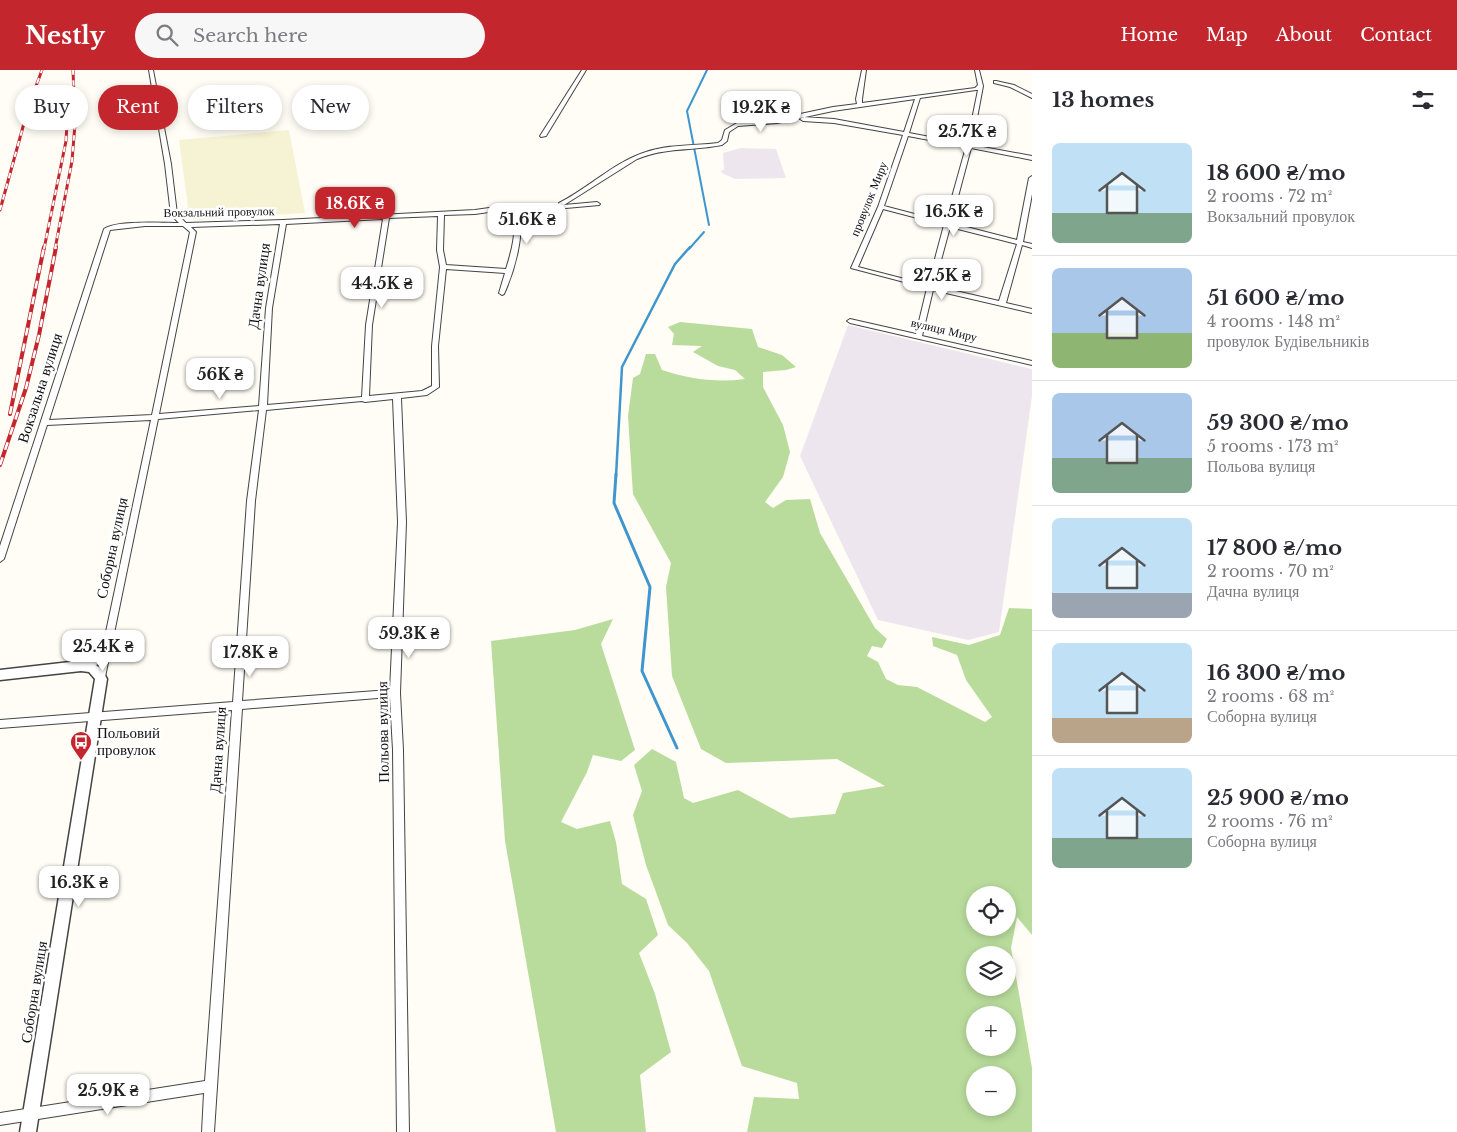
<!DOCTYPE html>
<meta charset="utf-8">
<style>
:root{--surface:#fff;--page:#f7f7f7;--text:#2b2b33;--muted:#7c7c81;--line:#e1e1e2;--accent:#c4262e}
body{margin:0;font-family:"Libre Baskerville",serif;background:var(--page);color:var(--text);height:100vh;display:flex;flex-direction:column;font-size:19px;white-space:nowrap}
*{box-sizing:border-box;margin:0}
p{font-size:16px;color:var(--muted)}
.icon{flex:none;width:28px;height:28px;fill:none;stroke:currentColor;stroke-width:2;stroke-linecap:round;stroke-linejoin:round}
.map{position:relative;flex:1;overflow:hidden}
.sheet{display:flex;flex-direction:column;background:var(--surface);width:425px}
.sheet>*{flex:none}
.hud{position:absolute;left:15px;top:15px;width:475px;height:45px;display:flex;gap:10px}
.tools{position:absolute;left:966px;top:816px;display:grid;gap:10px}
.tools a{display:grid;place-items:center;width:50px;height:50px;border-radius:50%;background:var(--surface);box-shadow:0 2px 8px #0003;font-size:25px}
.price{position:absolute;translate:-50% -42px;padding:0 11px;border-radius:10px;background:#fff;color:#222;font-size:16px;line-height:32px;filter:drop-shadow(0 1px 2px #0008)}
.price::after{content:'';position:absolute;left:50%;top:30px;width:15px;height:11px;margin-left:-8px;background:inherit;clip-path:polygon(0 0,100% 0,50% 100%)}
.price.active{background:var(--accent);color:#fff}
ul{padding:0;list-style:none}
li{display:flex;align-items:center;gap:15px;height:125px;padding:0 20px}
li+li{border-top:1px solid var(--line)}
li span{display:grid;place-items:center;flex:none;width:140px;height:100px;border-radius:8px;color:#555}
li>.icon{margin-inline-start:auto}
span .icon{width:60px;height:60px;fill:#fffc;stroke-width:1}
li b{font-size:21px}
h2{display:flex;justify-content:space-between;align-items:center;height:60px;padding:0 20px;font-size:21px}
.chip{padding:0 18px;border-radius:22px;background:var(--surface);box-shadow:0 2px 8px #0003;font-size:18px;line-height:45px}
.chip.active{background:var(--accent);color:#fff}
header{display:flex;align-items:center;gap:30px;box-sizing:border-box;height:70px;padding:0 25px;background:var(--accent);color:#fff}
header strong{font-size:24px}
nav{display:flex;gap:28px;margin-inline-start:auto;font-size:18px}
.search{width:350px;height:45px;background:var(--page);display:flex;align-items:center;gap:12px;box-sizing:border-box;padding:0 18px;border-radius:28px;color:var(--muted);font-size:19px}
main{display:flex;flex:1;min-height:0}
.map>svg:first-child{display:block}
.industrial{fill:#eee6ef}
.farmland{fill:#f6f3d4}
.forest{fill:#b9dc9c;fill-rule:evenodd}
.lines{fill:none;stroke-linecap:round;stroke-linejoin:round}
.stream-far2{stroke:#3f96cf;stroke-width:2}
.stream-far1{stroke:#3f96cf;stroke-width:2.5}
.stream{stroke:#3f96cf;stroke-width:3}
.minor-casing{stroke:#444;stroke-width:2}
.tertiary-casing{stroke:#444;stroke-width:3}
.minor{fill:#fff;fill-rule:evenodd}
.tertiary{fill:#fff;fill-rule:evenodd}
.rail-far1-casing{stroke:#c4262e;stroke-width:3}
.rail-casing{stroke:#c4262e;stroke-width:4}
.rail-far1{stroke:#fff;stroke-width:2;stroke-dasharray:5.5;stroke-linecap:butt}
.rail{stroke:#fff;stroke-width:2.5;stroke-dasharray:8;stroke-linecap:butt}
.labels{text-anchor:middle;stroke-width:5;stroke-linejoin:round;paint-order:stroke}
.far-street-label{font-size:12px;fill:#111;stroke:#fff}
.street-label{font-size:15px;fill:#111;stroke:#fff}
.poi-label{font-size:15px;fill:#111;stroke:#fff;text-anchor:start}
</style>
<header>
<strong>Nestly</strong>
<div class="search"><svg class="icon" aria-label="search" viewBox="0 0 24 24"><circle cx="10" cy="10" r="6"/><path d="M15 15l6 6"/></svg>Search here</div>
<nav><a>Home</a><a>Map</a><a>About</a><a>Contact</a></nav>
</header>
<main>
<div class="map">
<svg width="1032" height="1062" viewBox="0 0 1032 1062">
<rect width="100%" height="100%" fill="#fffdf5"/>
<g class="industrial">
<polygon points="741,78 776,79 786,108 735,109 722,103 721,100 724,100 723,83"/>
<polygon points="848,255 1032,299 1032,326 999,562 968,570 878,550 800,386"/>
</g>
<polygon class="farmland" points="289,60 305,143 198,150 189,144 179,70"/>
<g class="forest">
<path d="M680,252L752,259L758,277L782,285L796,297L786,300L763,302V317L783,355L790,382L783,407L765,432L773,438L786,430L810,429L820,463L875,558L887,569L882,578L872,576L867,586L878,592L886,609L898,615L917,617L985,652L992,647L966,610L957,585L933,576L932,567L969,575L1000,565L1009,538L1032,539V865L1017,847L1011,878L1032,998V1062H747L754,1027L799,1029L797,1013L742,996L709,901L687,873L668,855L646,795L633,745L642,721L634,695L652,679L676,692L684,728L693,733L738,720L790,748L835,744L843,723L885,716L837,689L726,693L701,679L672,606L666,517L671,493L633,424L628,346L633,308L640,304L646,284H655L662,300C689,309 717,313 745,309L735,300L718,296L693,282L702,276L672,275L674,264L668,257ZM975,825H1008V858H975ZM975,885H1008V918H975ZM975,945H1008V978H975ZM975,1005H1008V1038H975Z"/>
<polygon points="613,549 601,574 635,680 621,691 593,685 587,702 561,752 577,759 610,751 616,772 622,814 646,829 658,865 639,883 655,924 671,982 640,1005 646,1062 556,1062 505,771 491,571 575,560"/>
</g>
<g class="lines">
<g class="stream-far2">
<polyline points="707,0 687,41 709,155"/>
<polyline points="689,179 704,162"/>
</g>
<polyline class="stream-far1" points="616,406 622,297 675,194 690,177"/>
<polyline class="stream" points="616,404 614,433 650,517 642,601 677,678"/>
<g class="minor-casing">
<g id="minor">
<path d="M149,0H153L171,94L177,144L186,153L283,150L475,140L510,135H559V133C589,118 614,92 646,82C669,74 694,76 718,73L722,70L725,60L737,53L777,49L833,37L857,34L856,29L862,0H866L862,29V33L975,18L978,15L975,0H979L983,16L972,75L1032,86V90L971,78L951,153L1017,170L1029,108L1032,106V124L1023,172L1032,174V178L1022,175L1006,233L1032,239V243L933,220L922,266L1032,291V295L850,253L847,251L850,249L916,264L927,218L851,198L878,137L903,65L834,53L803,51L800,49L803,47L834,49L904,62L915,29L833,41L777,53L738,56L729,62L727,71L722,75C692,81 666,77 637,89L564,135L597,132L600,134L599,135L555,139H518C526,162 514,202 504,224L502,225L499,223L505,203L446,199L438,276L439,317L427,325L401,328L406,452L400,623L403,680L409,1062H397L393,680L390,627L242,639L214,1062H202L204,1023L0,1055V1043L205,1011L232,640L0,658V650L233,632L247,431L259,340L158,349L104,612L101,613L98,612L96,609L151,350L47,355L4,489L0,492V476L104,159C116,150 163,153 179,153L171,145L165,94ZM976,20H978L967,74L909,63L920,28ZM908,66L966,77L945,152L884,136ZM509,139L513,141C517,161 512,180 506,199L446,195L443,180L444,145L475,144ZM883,139L944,155L928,215L858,197ZM438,146L437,180L440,197L432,276V316L422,321L369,326L372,255L389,148ZM383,149L366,255L362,327L267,335L272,238L286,154ZM280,154L266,238L259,336L159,344L196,162L191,157ZM145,156H183L190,162L152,345L49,350L110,160ZM950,157L1017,174L999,231L934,216ZM393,329L398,452L390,620L242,631L255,431L266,340L362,331L365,332Z"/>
<polygon points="582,0 586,0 546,66 541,67 540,66"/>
<polygon points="996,11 1014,15 1032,24 1032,28 1010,17 994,13 994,11"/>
</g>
</g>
<g class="tertiary-casing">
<path id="tertiary" d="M107,575L111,577L113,580C109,588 105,592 96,595L102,600L107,609L36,1062H20L95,609L89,602L81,601L0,610V600L79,591L96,586L103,577Z"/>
</g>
<use href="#minor" class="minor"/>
<use href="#tertiary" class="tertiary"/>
<g class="rail-far1-casing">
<g id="rail-far1">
<polyline points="0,140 29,35 42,0"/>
<polyline points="44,179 66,71 68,35"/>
<polyline points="55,179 72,91 75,54 73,0"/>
</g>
</g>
<g class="rail-casing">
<g id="rail">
<polyline points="10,344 44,177"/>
<polyline points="0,395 26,318 39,265 56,177"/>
</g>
</g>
<use href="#rail-far1" class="rail-far1"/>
<use href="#rail" class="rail"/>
</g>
<defs>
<g id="bus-pin" transform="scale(1.125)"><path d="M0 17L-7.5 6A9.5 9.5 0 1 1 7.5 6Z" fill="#c4262e" stroke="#fff"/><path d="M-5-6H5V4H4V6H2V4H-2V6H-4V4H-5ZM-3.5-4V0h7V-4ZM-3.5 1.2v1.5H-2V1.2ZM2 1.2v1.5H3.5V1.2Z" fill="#fff"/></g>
</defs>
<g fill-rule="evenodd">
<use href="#bus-pin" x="81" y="672"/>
</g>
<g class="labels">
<g class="far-street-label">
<text transform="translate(869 129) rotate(-68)" y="4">провулок Миру</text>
<text transform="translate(219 142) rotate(-1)" y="4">Вокзальний провулок</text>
<text transform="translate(944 260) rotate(13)" y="4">вулиця Миру</text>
</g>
<g class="street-label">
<text transform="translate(259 216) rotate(-82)" y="5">Дачна вулиця</text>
<text transform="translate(40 318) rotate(-72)" y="5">Вокзальна вулиця</text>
<text transform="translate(112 478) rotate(-78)" y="5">Соборна вулиця</text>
<text transform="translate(383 662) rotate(-91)" y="5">Польова вулиця</text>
<text transform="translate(218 680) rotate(-86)" y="5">Дачна вулиця</text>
<text transform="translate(34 922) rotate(-81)" y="5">Соборна вулиця</text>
</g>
<g class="poi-label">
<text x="97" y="668">Польовий<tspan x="97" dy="17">провулок</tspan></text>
</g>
</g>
</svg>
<div class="tools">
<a><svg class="icon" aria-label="locate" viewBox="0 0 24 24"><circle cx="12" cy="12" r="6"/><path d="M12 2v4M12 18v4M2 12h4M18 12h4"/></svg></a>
<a><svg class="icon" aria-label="layers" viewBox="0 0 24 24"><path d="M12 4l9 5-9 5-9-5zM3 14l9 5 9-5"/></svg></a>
<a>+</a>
<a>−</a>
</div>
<b class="price" style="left:761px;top:63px">19.2K ₴</b>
<b class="price" style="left:967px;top:87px">25.7K ₴</b>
<b class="price active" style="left:355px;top:159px">18.6K ₴</b>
<b class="price" style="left:954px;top:167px">16.5K ₴</b>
<b class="price" style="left:527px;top:175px">51.6K ₴</b>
<b class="price" style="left:942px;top:231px">27.5K ₴</b>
<b class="price" style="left:382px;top:239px">44.5K ₴</b>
<b class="price" style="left:220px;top:330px">56K ₴</b>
<b class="price" style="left:409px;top:589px">59.3K ₴</b>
<b class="price" style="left:103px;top:602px">25.4K ₴</b>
<b class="price" style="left:250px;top:608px">17.8K ₴</b>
<b class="price" style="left:79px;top:838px">16.3K ₴</b>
<b class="price" style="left:108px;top:1046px">25.9K ₴</b>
<div class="hud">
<a class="chip">Buy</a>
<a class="chip active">Rent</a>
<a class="chip">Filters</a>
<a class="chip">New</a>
</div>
</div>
<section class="sheet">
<h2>13 homes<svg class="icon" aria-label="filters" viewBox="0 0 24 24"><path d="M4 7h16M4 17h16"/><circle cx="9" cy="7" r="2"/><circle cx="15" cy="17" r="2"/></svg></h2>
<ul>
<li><span style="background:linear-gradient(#bfe0f5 70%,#7fa58c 0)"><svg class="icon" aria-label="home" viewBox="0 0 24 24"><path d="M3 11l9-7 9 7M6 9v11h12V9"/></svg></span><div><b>18 600 ₴/mo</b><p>2 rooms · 72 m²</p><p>Вокзальний провулок</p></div></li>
<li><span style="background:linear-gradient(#a9c7e8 65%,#8fb573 0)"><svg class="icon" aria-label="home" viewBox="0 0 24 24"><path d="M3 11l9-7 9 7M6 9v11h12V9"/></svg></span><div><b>51 600 ₴/mo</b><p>4 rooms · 148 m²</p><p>провулок Будівельників</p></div></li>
<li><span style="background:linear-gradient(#a9c7e8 65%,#7fa58c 0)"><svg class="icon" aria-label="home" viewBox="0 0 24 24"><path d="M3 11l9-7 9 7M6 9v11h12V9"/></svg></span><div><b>59 300 ₴/mo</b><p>5 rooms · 173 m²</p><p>Польова вулиця</p></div></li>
<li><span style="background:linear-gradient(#bfe0f5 75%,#9aa5b1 0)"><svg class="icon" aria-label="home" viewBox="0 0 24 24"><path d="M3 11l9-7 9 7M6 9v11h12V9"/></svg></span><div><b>17 800 ₴/mo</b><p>2 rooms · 70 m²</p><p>Дачна вулиця</p></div></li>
<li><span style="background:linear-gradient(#bfe0f5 75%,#b9a48a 0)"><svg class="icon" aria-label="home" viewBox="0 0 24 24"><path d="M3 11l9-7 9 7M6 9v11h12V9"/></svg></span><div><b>16 300 ₴/mo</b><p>2 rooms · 68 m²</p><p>Соборна вулиця</p></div></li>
<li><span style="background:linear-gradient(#bfe0f5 70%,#7fa58c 0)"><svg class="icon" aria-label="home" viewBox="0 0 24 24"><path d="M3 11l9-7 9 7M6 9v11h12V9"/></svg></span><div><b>25 900 ₴/mo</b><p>2 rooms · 76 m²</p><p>Соборна вулиця</p></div></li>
</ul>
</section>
</main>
